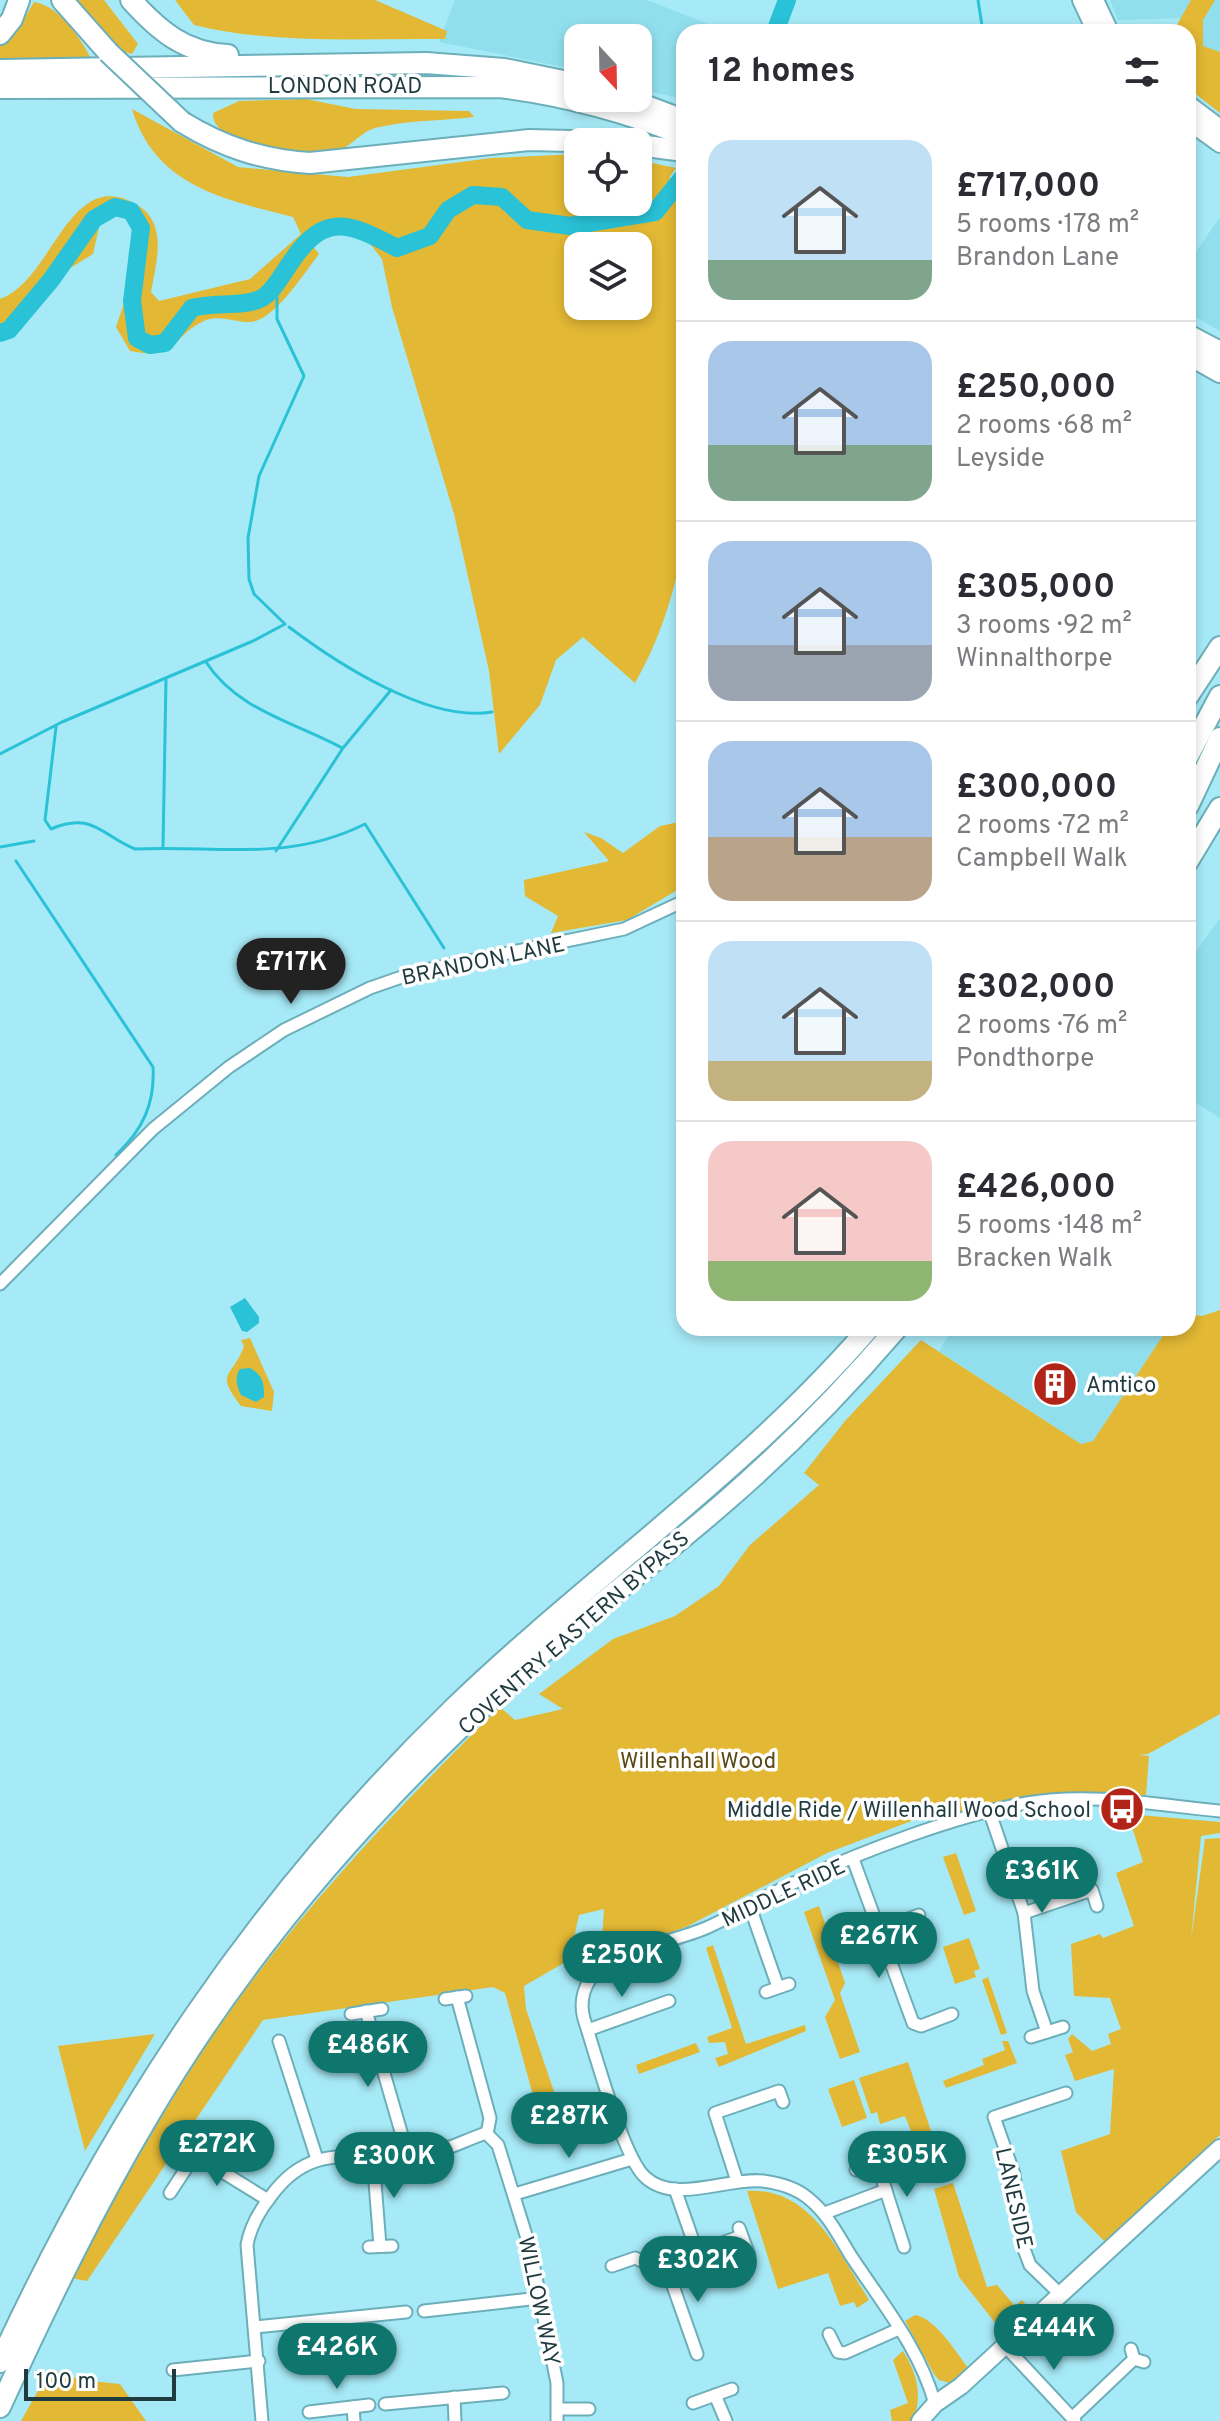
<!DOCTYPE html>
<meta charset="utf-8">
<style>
:root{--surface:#fff;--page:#f2f2f3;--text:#2b2b33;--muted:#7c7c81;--line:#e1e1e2;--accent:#0f766e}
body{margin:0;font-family:Overpass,sans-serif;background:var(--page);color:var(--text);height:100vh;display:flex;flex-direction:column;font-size:30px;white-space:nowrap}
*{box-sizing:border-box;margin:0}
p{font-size:26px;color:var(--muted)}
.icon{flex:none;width:44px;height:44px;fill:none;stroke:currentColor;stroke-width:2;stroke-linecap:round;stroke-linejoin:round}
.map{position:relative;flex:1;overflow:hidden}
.drawer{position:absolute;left:676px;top:24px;width:520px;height:1312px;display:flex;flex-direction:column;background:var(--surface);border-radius:24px;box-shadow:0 4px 12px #0003}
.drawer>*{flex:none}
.needle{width:52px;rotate:158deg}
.controls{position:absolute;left:564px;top:24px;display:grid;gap:16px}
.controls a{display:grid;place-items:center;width:88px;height:88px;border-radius:16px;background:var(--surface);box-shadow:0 4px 12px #0003;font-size:40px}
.scale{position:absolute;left:24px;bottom:20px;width:152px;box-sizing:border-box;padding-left:8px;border:4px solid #1f3b3f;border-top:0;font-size:22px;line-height:28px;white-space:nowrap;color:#1f3b3f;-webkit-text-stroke:6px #fefefe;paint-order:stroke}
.price{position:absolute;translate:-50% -68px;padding:0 18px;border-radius:28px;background:var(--accent);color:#fff;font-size:26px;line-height:52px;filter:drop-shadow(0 2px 4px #0008)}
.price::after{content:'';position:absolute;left:50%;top:48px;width:24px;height:18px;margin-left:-12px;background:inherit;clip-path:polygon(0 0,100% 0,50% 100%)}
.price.current{background:#222;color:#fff}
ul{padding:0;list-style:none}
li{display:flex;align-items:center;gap:24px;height:200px;padding:0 32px}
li+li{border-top:2px solid var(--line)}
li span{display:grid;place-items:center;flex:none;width:224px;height:160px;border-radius:24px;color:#555}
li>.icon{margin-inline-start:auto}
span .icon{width:96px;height:96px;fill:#fffc;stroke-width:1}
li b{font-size:34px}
h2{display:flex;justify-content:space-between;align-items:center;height:96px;padding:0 32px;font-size:34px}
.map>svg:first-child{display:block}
.built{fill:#91dfed}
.green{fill:#e2b834;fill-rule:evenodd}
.water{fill:#29c2d7}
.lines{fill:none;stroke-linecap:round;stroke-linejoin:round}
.stream{stroke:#29c2d7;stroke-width:3}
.river{stroke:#29c2d7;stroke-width:18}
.street-casing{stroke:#6cafba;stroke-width:15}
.secondary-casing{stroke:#6cafba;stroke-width:20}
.highway-casing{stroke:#6cafba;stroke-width:24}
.street{stroke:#fff;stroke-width:11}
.secondary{stroke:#fff;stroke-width:16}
.highway{stroke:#fff;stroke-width:20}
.highway-bridge-casing{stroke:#6cafba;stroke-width:24;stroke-linecap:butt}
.highway-bridge{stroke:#fff;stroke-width:20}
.labels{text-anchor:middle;stroke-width:7;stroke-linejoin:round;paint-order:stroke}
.street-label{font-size:22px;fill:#1f3b3f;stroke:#fefefe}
.poi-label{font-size:22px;fill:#1f3b3f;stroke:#fefefe;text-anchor:start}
.park-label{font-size:22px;fill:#5a4814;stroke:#fefefe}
</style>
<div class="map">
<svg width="1220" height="2421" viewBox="0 0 1220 2421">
<rect width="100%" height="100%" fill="#a7eaf7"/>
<g class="built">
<polygon points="455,0 647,0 729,32 684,32 684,99 638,89 638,38 578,38 578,70 439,42"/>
<polygon points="1110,0 1220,0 1220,100 1183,18 1118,20"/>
<polygon points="1220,217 1220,331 1188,313 1188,258 1191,259"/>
<polygon points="1220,918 1220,1118 1188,1098 1188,963"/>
<polygon points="953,1328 1168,1328 1093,1441 1081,1444 939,1351"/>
</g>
<g class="green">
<polygon points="76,0 104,0 138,44 132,54 124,52"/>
<path d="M175,0H375L447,31L445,39C361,38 275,45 194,25Z"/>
<polygon points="1191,0 1215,0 1203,20 1203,46 1220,52 1220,113 1188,88 1188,32 1173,32"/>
<path d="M34,2C58,5 80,37 90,57L0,62V45L20,26Z"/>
<path d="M306,99L356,109L469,111L474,117C442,121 406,120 375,128C360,132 348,151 332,152C306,153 210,147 213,113L239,101Z"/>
<path d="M132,109L238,167L348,177L491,158L578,154V202H638V160L676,168L669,178L684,181L683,547C673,597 660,639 635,683L583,637L556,660L540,705L499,754L489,671L454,514L392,307L382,259L356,226L319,229L308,240L319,254C305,272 273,323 249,322C235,322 219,315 206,320C168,337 182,361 130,351L116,327L125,300L129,262L141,229L131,211L114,207L102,214L93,254L51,280L9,330L0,333V299C54,280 69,162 139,206C168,225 156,264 151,292L159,301L250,279L301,234L293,217C223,199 155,186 132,109ZM578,246H638V306H578Z"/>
<polygon points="684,821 684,886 627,920 551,933 558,916 525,896 524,880 609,861 584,832 601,838 623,853 660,826"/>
<path d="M1220,1310V1714L1148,1754L1139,1755L1149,1756L1146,1795H1049L1010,1799L975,1810L930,1814L827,1853L688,1926L622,1952L601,1955L604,1909L579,1915L569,1960L524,1986L526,2009L565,2124L543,2132L505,1993L493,1987L263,2020L87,2281L71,2278C121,2188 170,2095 230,2011C309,1901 403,1802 500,1707L515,1720L563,1709L539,1694L613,1639L675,1616L719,1586L750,1545L819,1485L804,1473L845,1421L921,1340L1081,1444L1093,1441L1168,1328H1188V1314L1202,1316Z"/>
<path d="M250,1338L274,1392L272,1411L241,1406C214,1371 232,1379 244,1346L241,1340Z"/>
<polygon points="1128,1814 1220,1822 1220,1833 1201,1836 1191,1940 1205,1839 1220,1838 1220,2135 1105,2242 1076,2212 1061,2151 1110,2134 1114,2069 1075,2081 1065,2055 1073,2052 1068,2039 1072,2034 1092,2051 1111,2044 1108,2034 1121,2029 1110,1998 1074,1996 1071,1944 1100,1934 1103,1938 1134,1926 1116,1873 1143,1862"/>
<polygon points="956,1853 976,1911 964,1915 943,1857"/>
<polygon points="819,1906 845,1983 840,1993 860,2052 840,2059 825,2017 835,2000 804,1912"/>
<polygon points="969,1938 980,1969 974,1971 976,1977 955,1984 943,1947"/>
<polygon points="713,1945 746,2044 805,2025 806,2031 719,2067 715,2058 728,2054 725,2042 709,2043 707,2037 732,2028 706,1948"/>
<polygon points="988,1977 1007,2033 1001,2035 982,1980"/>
<polygon points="155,2034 85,2151 58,2046"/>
<polygon points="1002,2041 1008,2041 1017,2063 946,2088 943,2081 984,2065 982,2059 1005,2050"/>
<polygon points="696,2043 700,2052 639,2074 636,2065"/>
<polygon points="908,2062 932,2134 923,2137 911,2131 905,2116 880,2124 877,2112 871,2114 859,2078"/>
<polygon points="854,2080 867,2118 842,2127 828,2089"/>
<polygon points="953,2183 987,2287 997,2285 1015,2306 1022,2300 1026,2305 1000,2329 959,2277 934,2189"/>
<path d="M747,2191C811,2186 840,2254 869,2300L857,2308L854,2302L840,2306L828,2273L778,2289Z"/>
<path d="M915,2315C937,2319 956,2353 970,2370L953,2384L939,2380L934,2374L905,2321Z"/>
<path d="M903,2351C917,2373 923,2396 913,2421H892L890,2410L908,2403L893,2360Z"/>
<polygon points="50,2369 82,2380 120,2384 146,2421 21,2421"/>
</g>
<g class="water">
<polygon points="245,1298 259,1317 259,1323 247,1332 242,1331 230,1307"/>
<path d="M250,1368C263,1375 264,1383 264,1397L256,1402L241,1395C237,1386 234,1378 240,1369Z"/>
</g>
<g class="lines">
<g class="stream">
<polyline points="978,0 983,32"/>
<path d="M289,627C338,664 429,723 492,712"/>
<path d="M206,662C237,710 294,722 342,748"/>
<path d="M56,727L45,820L51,829C93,811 102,836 135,849C218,845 287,863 365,824L444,948"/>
<polyline points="0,754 62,722 253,641 285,624 254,594 249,579 248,538 259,476 304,376 277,319 277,283"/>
<polyline points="0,847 34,841"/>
<polyline points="163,847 166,680"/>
<polyline points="276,851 343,748 391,690"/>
<path d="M16,861L153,1067C155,1103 143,1130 116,1155"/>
</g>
<g class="river">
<polyline points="775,32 787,0"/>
<path d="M0,333L9,330L51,280L94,219L115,207L131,211L141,228L132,301L137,338L150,345L165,343L192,308C213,302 243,307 260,299C270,295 279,280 285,271C321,214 342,218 397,248L430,236L448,210L473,195L502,197L527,220L570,226L655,212L684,176"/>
</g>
<g class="street-casing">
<g id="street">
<polyline points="0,1284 153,1129 229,1067 284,1030 370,988 416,972 624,929 684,901"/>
<polyline points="990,1813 1024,1913 1033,1991 1047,2032"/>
<polyline points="853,1859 913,2023 921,2026 952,2014"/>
<polyline points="750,1907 778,1987"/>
<polyline points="1024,1913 1092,1890 1097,1906"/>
<polyline points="879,1930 919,1915"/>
<polyline points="766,1992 789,1984"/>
<polyline points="457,1997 490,2118 487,2134"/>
<polyline points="445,1999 466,1996"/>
<polyline points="366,2011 408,2156"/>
<polyline points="351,2014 382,2009"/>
<polyline points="588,2030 669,2001"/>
<polyline points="1031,2037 1063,2027"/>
<polyline points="279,2041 317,2159"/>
<polyline points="373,2157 380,2246"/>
<polyline points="877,2163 904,2247"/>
<polyline points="856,2170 894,2157"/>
<polyline points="737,2181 715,2113 779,2091 783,2102"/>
<polyline points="675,2189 697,2252"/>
<polyline points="170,2193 191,2161 200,2158 268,2200"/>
<polyline points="515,2194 632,2159"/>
<polyline points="825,2213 886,2190"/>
<polyline points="739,2228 749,2255"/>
<polyline points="369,2247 392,2246"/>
<polyline points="612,2266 635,2258 657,2268 741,2236"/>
<polyline points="666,2266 697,2354"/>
<polyline points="1061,2295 1030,2265 1024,2249 1014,2174 994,2117 1066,2093"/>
<polyline points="424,2311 540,2298"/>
<polyline points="255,2327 406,2312"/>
<polyline points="829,2334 838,2352 845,2353 899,2329"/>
<polyline points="1005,2346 1075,2421"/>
<polyline points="1131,2349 1134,2359 1144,2362"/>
<polyline points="173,2370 259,2361"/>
<polyline points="715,2395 726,2421"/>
<polyline points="454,2397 455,2421"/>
<polyline points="693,2403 732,2389"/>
<polyline points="385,2404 503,2393"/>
<path d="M935,2404C920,2349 882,2303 851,2256C838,2235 828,2214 808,2198C796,2188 778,2183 763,2181C727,2177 675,2205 645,2177C623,2157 595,2052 584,2019C579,2001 584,1982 599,1970C627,1948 673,1942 706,1928C738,1914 766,1895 798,1881C863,1851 957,1815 1027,1803C1090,1792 1157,1805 1220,1811"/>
<polyline points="353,2407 354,2421"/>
<polyline points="558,2409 589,2409"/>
<polyline points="309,2412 369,2405"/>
<polyline points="1073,2417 1134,2359"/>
<path d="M262,2421L247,2245C250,2227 260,2210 271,2196C314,2137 360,2164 422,2155C444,2152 465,2140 486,2133L498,2145L530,2248L557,2383V2421"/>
</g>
</g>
<g class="secondary-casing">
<g id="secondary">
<polyline points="1081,0 1096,32"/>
<polyline points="1095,0 1110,32"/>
<polyline points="1188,104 1220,128"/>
<polyline points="1188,121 1220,144"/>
<polyline points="920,2421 935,2404 961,2386 1220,2148"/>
</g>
</g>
<g class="highway-casing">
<g id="highway">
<polyline points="62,0 108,52"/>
<path d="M131,0C159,31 185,53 228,55"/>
<polyline points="0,34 12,19 19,0"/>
<polyline points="0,70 426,63 504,69 578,84"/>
<path d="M0,88L500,87C564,95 624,111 684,135"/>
<polyline points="625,98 681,119"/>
<path d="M182,122C223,147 262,160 310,163L529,140L612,142"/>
<polyline points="638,145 684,151"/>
<polyline points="1188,335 1220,352"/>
<polyline points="1188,354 1220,372"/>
<polyline points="1188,696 1220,647"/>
<polyline points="1188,756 1220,696"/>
<polyline points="1188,806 1220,738"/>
<polyline points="1188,861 1220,808"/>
<path d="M0,2362C115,2113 258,1898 455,1707C590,1577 746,1471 869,1328"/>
<path d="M0,2407C46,2307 93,2209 149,2115C244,1953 369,1809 508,1683C578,1619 655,1563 727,1500C788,1447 844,1390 897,1328"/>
</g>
</g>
<use href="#street" class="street"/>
<use href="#secondary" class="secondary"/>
<use href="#highway" class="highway"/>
<g class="highway-bridge-casing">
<polyline id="highway-bridge" points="108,52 182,122"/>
</g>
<use href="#highway-bridge" class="highway-bridge"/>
</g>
<defs>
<g id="building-disc" transform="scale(2.3)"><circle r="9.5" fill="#b22417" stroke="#fefefe"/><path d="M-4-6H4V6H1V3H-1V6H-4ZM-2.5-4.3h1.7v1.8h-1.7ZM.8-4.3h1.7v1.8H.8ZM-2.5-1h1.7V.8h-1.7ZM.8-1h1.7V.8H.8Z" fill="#fff"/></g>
<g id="bus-disc" transform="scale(2.3)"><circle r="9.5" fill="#b22417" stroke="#fefefe"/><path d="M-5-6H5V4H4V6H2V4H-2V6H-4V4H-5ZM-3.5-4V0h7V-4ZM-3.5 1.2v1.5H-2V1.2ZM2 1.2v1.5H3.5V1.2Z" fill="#fff"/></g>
</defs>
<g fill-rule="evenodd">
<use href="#building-disc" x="1055" y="1384"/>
<use href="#bus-disc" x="1122" y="1809"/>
</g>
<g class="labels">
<g class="street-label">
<text x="345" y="93">LONDON ROAD</text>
<text transform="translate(483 960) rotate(-12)" y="8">BRANDON LANE</text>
<text transform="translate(573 1632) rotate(-41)" y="8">COVENTRY EASTERN BYPASS</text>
<text transform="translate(783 1892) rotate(-25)" y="8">MIDDLE RIDE</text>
<text transform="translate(1015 2198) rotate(77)" y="8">LANESIDE</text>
<text transform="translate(540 2301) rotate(78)" y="8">WILLOW WAY</text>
</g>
<g class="poi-label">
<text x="1086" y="1392">Amtico</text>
<text x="1091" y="1817" text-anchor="end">Middle Ride / Willenhall Wood School</text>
</g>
<g class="park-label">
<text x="698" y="1768">Willenhall Wood</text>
</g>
</g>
</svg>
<div class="controls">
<a><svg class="needle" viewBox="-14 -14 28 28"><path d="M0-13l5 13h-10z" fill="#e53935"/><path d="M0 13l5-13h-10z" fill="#7c7c81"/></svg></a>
<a><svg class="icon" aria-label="locate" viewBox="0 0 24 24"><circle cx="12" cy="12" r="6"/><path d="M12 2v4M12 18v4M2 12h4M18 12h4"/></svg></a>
<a><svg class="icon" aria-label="layers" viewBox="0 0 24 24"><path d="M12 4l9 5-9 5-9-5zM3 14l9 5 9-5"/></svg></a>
</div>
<div class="scale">100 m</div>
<b class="price current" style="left:291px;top:1006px">£717K</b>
<b class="price" style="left:1042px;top:1915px">£361K</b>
<b class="price" style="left:879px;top:1980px">£267K</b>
<b class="price" style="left:622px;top:1999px">£250K</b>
<b class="price" style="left:368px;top:2089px">£486K</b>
<b class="price" style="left:569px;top:2160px">£287K</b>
<b class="price" style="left:217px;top:2188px">£272K</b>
<b class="price" style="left:907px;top:2199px">£305K</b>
<b class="price" style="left:394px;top:2200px">£300K</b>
<b class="price" style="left:698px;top:2304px">£302K</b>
<b class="price" style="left:1054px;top:2372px">£444K</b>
<b class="price" style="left:337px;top:2391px">£426K</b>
<section class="drawer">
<h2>12 homes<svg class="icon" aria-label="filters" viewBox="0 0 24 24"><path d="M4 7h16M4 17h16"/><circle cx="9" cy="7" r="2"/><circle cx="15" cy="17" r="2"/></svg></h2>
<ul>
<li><span style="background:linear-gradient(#bfe0f5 75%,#7fa58c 0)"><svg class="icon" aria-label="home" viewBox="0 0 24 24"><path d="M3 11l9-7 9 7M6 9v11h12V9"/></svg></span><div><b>£717,000</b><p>5 rooms · 178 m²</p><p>Brandon Lane</p></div></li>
<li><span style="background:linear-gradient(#a9c7e8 65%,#7fa58c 0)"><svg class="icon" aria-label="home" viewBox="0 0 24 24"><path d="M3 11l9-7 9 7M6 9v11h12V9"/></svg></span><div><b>£250,000</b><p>2 rooms · 68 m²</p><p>Leyside</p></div></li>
<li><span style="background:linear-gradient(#a9c7e8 65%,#9aa5b1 0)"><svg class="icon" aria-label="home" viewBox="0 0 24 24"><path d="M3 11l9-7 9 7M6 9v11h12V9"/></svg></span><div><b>£305,000</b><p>3 rooms · 92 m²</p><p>Winnalthorpe</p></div></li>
<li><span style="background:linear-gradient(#a9c7e8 60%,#b9a48a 0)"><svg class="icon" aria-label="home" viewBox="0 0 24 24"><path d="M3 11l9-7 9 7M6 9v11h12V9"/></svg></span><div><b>£300,000</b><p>2 rooms · 72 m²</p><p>Campbell Walk</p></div></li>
<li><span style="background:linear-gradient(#bfe0f5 75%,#c2b280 0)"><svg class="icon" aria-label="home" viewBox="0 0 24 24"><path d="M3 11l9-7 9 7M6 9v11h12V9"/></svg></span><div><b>£302,000</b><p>2 rooms · 76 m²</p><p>Pondthorpe</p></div></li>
<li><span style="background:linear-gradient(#f6c9c9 75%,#8fb573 0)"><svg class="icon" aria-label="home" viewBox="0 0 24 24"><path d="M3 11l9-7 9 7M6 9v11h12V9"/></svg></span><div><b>£426,000</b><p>5 rooms · 148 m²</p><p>Bracken Walk</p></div></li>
</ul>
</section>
</div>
